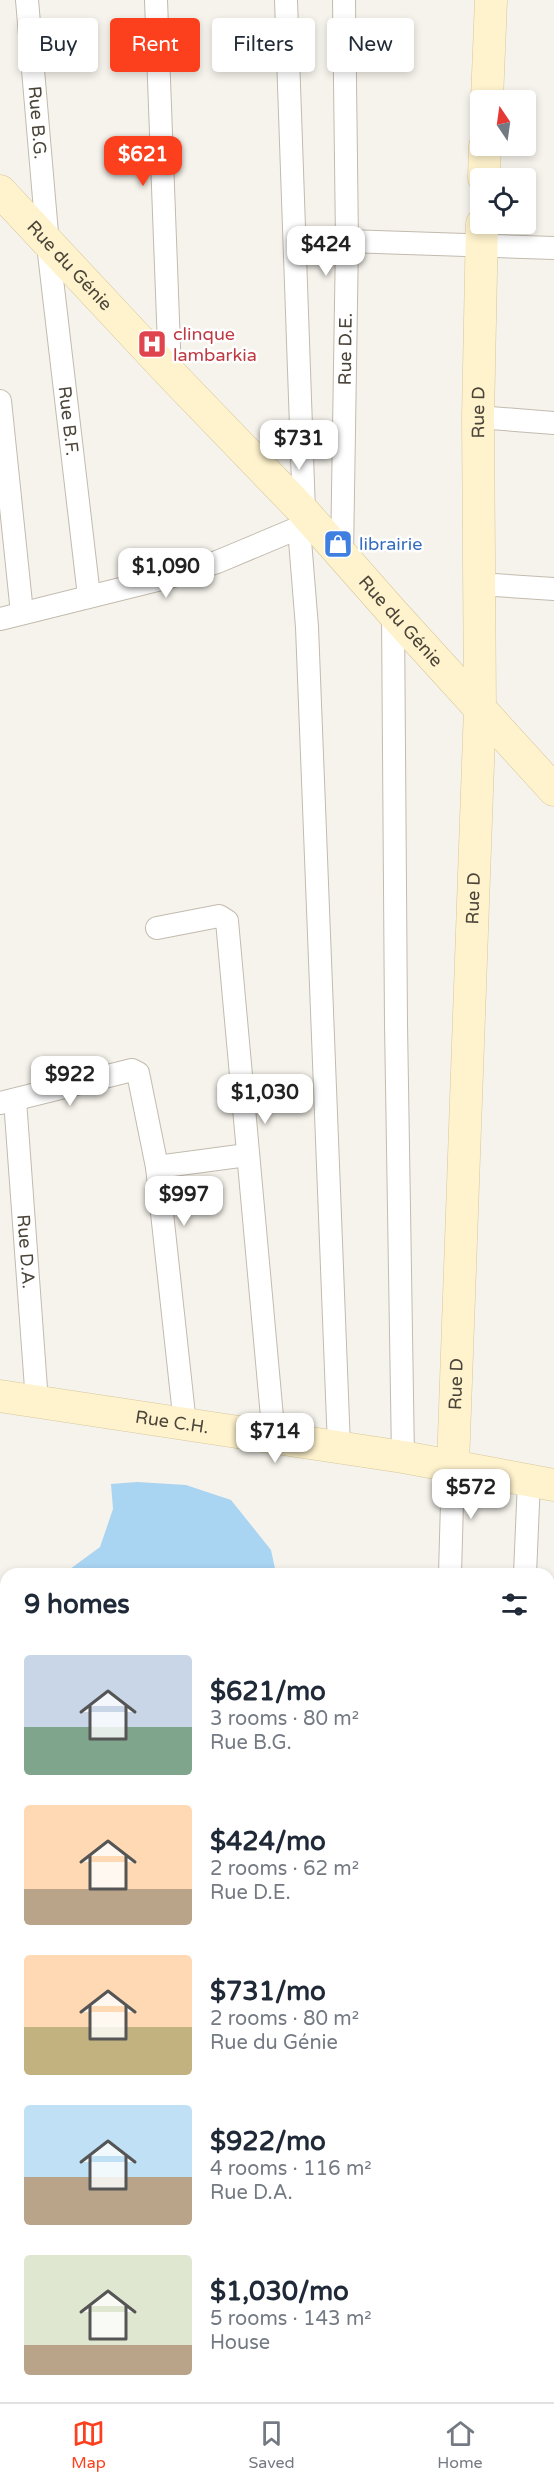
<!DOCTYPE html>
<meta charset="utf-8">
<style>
:root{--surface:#fff;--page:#f2f2f3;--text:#1f2937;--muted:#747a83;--line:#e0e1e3;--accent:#fc3f1d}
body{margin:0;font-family:"Varela Round",sans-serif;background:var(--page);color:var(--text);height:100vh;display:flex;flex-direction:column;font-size:22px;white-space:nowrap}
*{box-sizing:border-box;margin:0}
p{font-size:20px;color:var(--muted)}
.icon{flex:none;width:33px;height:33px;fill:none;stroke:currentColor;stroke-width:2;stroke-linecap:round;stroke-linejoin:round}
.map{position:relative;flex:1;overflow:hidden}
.drawer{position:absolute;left:0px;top:1568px;width:555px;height:836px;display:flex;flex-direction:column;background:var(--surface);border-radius:18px 18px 0 0;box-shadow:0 3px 9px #0003}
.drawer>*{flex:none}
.banner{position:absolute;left:18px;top:18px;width:519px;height:54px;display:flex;gap:12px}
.needle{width:39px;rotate:347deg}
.fabs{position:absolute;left:470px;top:90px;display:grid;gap:12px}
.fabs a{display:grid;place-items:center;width:66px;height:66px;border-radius:6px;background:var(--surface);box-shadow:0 3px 9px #0003;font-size:30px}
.price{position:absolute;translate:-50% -51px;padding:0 14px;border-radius:12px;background:#fff;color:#222;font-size:20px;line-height:39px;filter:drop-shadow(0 2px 3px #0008)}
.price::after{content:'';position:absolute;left:50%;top:36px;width:18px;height:14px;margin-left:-9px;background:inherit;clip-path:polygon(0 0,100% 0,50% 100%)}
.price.on{background:var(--accent);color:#fff}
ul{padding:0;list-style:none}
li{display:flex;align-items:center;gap:18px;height:150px;padding:0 24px}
li span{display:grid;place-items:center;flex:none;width:168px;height:120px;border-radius:6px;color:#555}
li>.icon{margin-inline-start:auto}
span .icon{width:72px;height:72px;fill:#fffc;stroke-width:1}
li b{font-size:26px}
h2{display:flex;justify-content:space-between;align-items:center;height:72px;padding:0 24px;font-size:26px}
.tag{padding:0 21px;border-radius:6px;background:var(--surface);box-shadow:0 3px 9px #0003;font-size:21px;line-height:54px}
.tag.on{background:var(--accent);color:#fff}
.tab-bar{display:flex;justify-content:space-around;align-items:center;height:84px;border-top:2px solid var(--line);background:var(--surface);font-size:16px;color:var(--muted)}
.tab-bar a{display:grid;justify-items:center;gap:3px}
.tab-bar .on{color:var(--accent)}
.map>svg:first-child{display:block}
.water{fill:#a9d4f2}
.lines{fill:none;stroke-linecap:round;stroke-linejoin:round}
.canal{stroke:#a9d4f2;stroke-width:21}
.street-casing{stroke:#c2bbae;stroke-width:24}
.secondary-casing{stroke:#d6c79b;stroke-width:33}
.primary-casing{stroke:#e6c16a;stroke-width:34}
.street{stroke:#fff;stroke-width:22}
.secondary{stroke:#fff3cd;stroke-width:32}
.primary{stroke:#ffe39c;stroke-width:33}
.labels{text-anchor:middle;stroke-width:5;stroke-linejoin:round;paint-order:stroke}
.street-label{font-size:18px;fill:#4b4439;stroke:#fff}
.health-label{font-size:18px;fill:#be3a42;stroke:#fff;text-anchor:start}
.shop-label{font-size:18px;fill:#366cbe;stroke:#fff;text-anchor:start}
</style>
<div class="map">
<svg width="554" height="2402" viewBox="0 0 554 2402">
<rect width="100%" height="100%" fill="#f6f3ec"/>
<g class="water">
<polygon points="137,1482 186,1485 231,1500 271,1550 276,1573 60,1573 66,1572 100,1547 113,1509 111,1484"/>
<polygon points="549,2146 554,2154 553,2228 549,2226"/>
</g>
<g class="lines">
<polyline class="canal" points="0,2149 6,2146"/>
<g class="street-casing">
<g id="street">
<path id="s1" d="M27,0L48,245L89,596"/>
<polyline points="156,0 170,373"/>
<polyline points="286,0 304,512"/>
<polyline points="347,241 554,248"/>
<polyline points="0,401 22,613"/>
<polyline points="478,417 554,423"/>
<polyline points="299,528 307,627 339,1447"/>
<path id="s2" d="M342,555L347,241L344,0"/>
<polyline points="479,584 554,589"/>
<polyline points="393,613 396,1023 403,1457"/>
<polyline points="0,619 173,576 217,562 310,523"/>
<polyline points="157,928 219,916 227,921 274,1439"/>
<path id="s3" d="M15,1100L37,1402"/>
<polyline points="0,1103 132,1070 138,1073 157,1167 185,1424"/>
<polyline points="157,1167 247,1155"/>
<polyline points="450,1574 453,1465"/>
<polyline points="525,1574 529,1481"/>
<polyline points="549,2080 554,2085"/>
<polyline points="0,2125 6,2125"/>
<polyline points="549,2323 554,2327"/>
<polyline points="92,2397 97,2402"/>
<polyline points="218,2397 223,2402"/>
<polyline points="311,2397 317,2402"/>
<polyline points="475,2397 481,2402"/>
<polyline points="125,2402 130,2397"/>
<polyline points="548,2402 554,2395"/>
</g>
</g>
<g class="secondary-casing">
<g id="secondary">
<polyline points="487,100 491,0"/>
<polyline points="484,178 485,146"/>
<path id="s4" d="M0,191L170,373L304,512L393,613L554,790"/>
<path id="s5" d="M0,1396L403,1457L554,1485"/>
<path id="s6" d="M453,1465L480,707L478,417L482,224"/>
</g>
</g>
<g class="primary-casing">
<g id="primary">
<polyline points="0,2342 6,2348"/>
<polyline points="0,2393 8,2402"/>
<polyline points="56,2397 62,2402"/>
</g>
</g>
<use href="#street" class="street"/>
<use href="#secondary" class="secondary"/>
<use href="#primary" class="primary"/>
</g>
<defs>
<g id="hospital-square" transform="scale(1.5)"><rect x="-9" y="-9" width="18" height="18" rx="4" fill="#e0444e" stroke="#fff"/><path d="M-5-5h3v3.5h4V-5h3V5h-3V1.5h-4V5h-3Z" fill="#fff"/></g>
<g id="shop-square" transform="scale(1.5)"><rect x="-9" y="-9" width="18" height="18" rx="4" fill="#3f7fe0" stroke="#fff"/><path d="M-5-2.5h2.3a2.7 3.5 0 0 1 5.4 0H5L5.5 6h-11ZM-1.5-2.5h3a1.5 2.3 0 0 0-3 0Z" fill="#fff"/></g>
</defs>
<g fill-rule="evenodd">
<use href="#hospital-square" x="152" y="344"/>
<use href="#shop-square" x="338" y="544"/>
</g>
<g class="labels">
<g class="street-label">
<text dy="6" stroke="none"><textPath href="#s1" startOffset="123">Rue B.G.</textPath></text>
<text dy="6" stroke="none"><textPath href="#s4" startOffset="102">Rue du Génie</textPath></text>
<text dy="6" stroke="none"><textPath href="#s2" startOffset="206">Rue D.E.</textPath></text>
<text dy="6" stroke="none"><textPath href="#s6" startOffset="1053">Rue D</textPath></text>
<text dy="6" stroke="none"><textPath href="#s1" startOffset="423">Rue B.F.</textPath></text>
<text dy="6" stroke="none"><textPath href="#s4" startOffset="588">Rue du Génie</textPath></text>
<text dy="6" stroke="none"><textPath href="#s6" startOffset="567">Rue D</textPath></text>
<text dy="6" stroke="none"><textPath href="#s3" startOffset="152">Rue D.A.</textPath></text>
<text dy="6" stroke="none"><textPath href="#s6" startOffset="81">Rue D</textPath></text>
<text dy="6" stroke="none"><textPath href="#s5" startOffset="174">Rue C.H.</textPath></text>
</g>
<g class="health-label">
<text x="173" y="340">clinque<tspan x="173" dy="21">lambarkia</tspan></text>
</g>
<g class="shop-label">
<text x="359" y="550">librairie</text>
</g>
</g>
</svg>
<div class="fabs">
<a><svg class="needle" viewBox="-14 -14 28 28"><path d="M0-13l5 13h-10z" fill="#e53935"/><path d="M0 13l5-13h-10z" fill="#747a83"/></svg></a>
<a><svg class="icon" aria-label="locate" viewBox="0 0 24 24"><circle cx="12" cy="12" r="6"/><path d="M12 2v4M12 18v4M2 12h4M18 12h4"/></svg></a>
</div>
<b class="price on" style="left:143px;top:187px">$621</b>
<b class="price" style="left:326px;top:277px">$424</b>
<b class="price" style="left:299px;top:471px">$731</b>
<b class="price" style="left:166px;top:599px">$1,090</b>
<b class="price" style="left:70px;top:1107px">$922</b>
<b class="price" style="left:265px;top:1125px">$1,030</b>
<b class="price" style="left:184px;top:1227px">$997</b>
<b class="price" style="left:275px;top:1464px">$714</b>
<b class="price" style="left:471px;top:1520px">$572</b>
<div class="banner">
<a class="tag">Buy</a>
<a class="tag on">Rent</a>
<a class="tag">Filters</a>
<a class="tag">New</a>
</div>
<section class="drawer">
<h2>9 homes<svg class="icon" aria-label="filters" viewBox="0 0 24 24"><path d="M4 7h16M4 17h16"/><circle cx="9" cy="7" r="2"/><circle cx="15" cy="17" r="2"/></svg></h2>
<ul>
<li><span style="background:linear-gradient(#c9d6e8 60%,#7fa58c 0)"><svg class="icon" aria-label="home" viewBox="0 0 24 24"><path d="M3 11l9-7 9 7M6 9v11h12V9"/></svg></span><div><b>$621/mo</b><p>3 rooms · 80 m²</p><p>Rue B.G.</p></div></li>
<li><span style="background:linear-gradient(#ffd9b3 70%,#b9a48a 0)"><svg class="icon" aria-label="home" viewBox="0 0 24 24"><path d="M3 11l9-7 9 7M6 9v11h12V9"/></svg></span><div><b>$424/mo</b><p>2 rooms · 62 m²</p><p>Rue D.E.</p></div></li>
<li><span style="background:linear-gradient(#ffd9b3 60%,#c2b280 0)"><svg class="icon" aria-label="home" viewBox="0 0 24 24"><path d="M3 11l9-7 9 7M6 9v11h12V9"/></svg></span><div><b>$731/mo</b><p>2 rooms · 80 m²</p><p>Rue du Génie</p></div></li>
<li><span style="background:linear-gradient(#bfe0f5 60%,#b9a48a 0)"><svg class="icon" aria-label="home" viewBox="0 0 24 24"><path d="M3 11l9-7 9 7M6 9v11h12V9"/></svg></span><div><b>$922/mo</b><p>4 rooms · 116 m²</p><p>Rue D.A.</p></div></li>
<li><span style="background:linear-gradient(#dfe7d0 75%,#b9a48a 0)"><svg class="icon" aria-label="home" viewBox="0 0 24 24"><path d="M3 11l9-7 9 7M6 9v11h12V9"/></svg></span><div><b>$1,030/mo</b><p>5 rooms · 143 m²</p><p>House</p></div></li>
</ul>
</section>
</div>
<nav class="tab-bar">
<a class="on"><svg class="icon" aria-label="map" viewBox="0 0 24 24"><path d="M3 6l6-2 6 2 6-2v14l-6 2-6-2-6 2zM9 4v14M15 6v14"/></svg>Map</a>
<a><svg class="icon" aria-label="saved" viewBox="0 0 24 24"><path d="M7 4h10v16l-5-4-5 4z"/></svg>Saved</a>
<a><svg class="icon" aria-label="home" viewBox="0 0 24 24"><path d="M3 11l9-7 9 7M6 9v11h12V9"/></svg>Home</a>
</nav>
